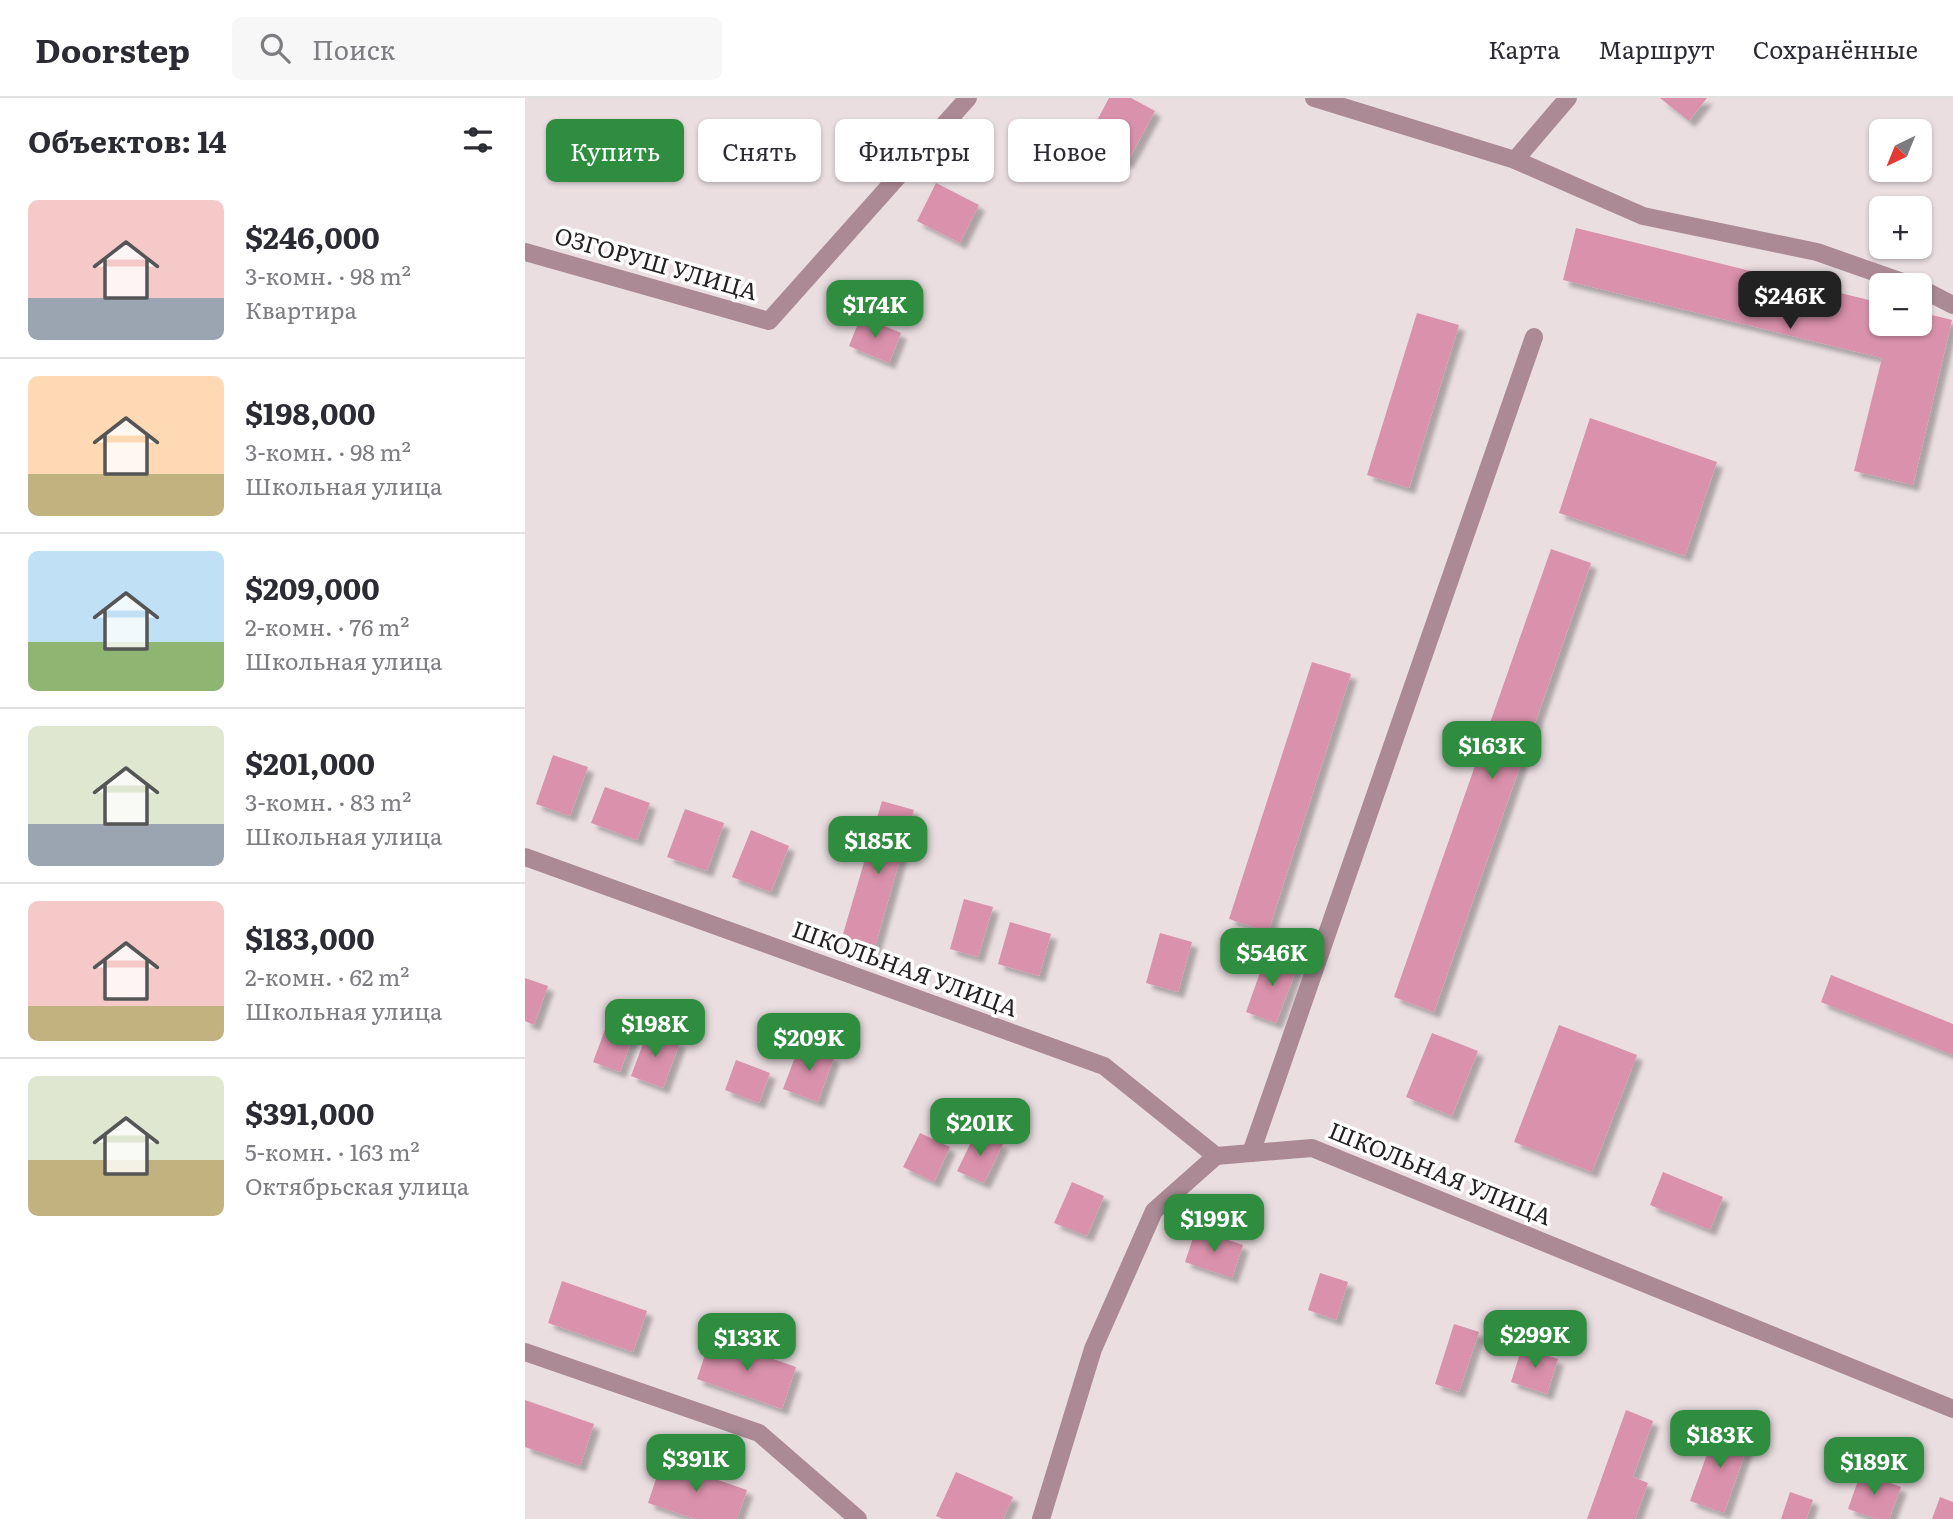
<!DOCTYPE html>
<html lang="ru">
<meta charset="utf-8">
<style>
:root{--surface:#fff;--page:#f7f7f7;--text:#2b2b33;--muted:#7c7c81;--line:#e1e1e2;--accent:#2f8d3f}
body{margin:0;font-family:Literata,serif;background:var(--page);color:var(--text);height:100vh;display:flex;flex-direction:column;font-size:26px;white-space:nowrap}
*{box-sizing:border-box;margin:0}
p{font-size:23px;color:var(--muted)}
.icon{flex:none;width:38px;height:38px;fill:none;stroke:currentColor;stroke-width:2;stroke-linecap:round;stroke-linejoin:round}
.map{position:relative;flex:1;overflow:hidden}
.side{display:flex;flex-direction:column;background:var(--surface);width:525px}
.side>*{flex:none}
.hud{position:absolute;left:21px;top:21px;width:665px;height:63px;display:flex;gap:14px}
.needle{width:46px;rotate:223deg}
.buttons{position:absolute;left:1344px;top:21px;display:grid;gap:14px}
.buttons a{display:grid;place-items:center;width:63px;height:63px;border-radius:10px;background:var(--surface);box-shadow:0 2px 5px #0004;font-size:35px}
.price{position:absolute;translate:-50% -60px;padding:0 16px;border-radius:14px;background:var(--accent);color:#fff;font-size:23px;line-height:46px;filter:drop-shadow(0 2px 4px #0008)}
.price::after{content:'';position:absolute;left:50%;top:42px;width:21px;height:16px;margin-left:-10px;background:inherit;clip-path:polygon(0 0,100% 0,50% 100%)}
.price.selected{background:#222;color:#fff}
ul{padding:0;list-style:none}
li{display:flex;align-items:center;gap:21px;height:175px;padding:0 28px}
li+li{border-top:2px solid var(--line)}
li span{display:grid;place-items:center;flex:none;width:196px;height:140px;border-radius:10px;color:#555}
li>.icon{margin-inline-start:auto}
span .icon{width:84px;height:84px;fill:#fffc;stroke-width:1}
li b{font-size:30px}
h2{display:flex;justify-content:space-between;align-items:center;height:84px;padding:0 28px;font-size:30px}
.pill{padding:0 24px;border-radius:10px;background:var(--surface);box-shadow:0 2px 5px #0004;font-size:24px;line-height:63px}
.pill.selected{background:var(--accent);color:#fff}
header{display:flex;align-items:center;gap:42px;box-sizing:border-box;height:98px;padding:0 35px;background:var(--surface);border-bottom:2px solid var(--line)}
header strong{font-size:33px}
nav{display:flex;gap:38px;margin-inline-start:auto;font-size:24px}
.search{width:490px;height:63px;background:var(--page);display:flex;align-items:center;gap:18px;box-sizing:border-box;padding:0 24px;border-radius:10px;color:var(--muted);font-size:26px}
main{display:flex;flex:1;min-height:0}
.map>svg:first-child{display:block}
.building{fill:#da91ab;filter:url(#shadow)}
.lines{fill:none;stroke-linecap:round;stroke-linejoin:round}
.minor{stroke:#ab8a95;stroke-width:18}
.labels{text-anchor:middle;stroke-width:7;stroke-linejoin:round;paint-order:stroke}
.street-label{font-size:23px;fill:#252122;stroke:#fff}
</style>
<header>
<strong>Doorstep</strong>
<div class="search"><svg class="icon" aria-label="search" viewBox="0 0 24 24"><circle cx="10" cy="10" r="6"/><path d="M15 15l6 6"/></svg>Поиск</div>
<nav><a>Карта</a><a>Маршрут</a><a>Сохранённые</a></nav>
</header>
<main>
<section class="side">
<h2>Объектов: 14<svg class="icon" aria-label="filters" viewBox="0 0 24 24"><path d="M4 7h16M4 17h16"/><circle cx="9" cy="7" r="2"/><circle cx="15" cy="17" r="2"/></svg></h2>
<ul>
<li><span style="background:linear-gradient(#f6c9c9 70%,#9aa5b1 0)"><svg class="icon" aria-label="home" viewBox="0 0 24 24"><path d="M3 11l9-7 9 7M6 9v11h12V9"/></svg></span><div><b>$246,000</b><p>3-комн. · 98 m²</p><p>Квартира</p></div></li>
<li><span style="background:linear-gradient(#ffd9b3 70%,#c2b280 0)"><svg class="icon" aria-label="home" viewBox="0 0 24 24"><path d="M3 11l9-7 9 7M6 9v11h12V9"/></svg></span><div><b>$198,000</b><p>3-комн. · 98 m²</p><p>Школьная улица</p></div></li>
<li><span style="background:linear-gradient(#bfe0f5 65%,#8fb573 0)"><svg class="icon" aria-label="home" viewBox="0 0 24 24"><path d="M3 11l9-7 9 7M6 9v11h12V9"/></svg></span><div><b>$209,000</b><p>2-комн. · 76 m²</p><p>Школьная улица</p></div></li>
<li><span style="background:linear-gradient(#dfe7d0 70%,#9aa5b1 0)"><svg class="icon" aria-label="home" viewBox="0 0 24 24"><path d="M3 11l9-7 9 7M6 9v11h12V9"/></svg></span><div><b>$201,000</b><p>3-комн. · 83 m²</p><p>Школьная улица</p></div></li>
<li><span style="background:linear-gradient(#f6c9c9 75%,#c2b280 0)"><svg class="icon" aria-label="home" viewBox="0 0 24 24"><path d="M3 11l9-7 9 7M6 9v11h12V9"/></svg></span><div><b>$183,000</b><p>2-комн. · 62 m²</p><p>Школьная улица</p></div></li>
<li><span style="background:linear-gradient(#dfe7d0 60%,#c2b280 0)"><svg class="icon" aria-label="home" viewBox="0 0 24 24"><path d="M3 11l9-7 9 7M6 9v11h12V9"/></svg></span><div><b>$391,000</b><p>5-комн. · 163 m²</p><p>Октябрьская улица</p></div></li>
</ul>
</section>
<div class="map">
<svg width="1428" height="1421" viewBox="0 0 1428 1421">
<defs>
<filter id="shadow"><feDropShadow dx="6" dy="6" stdDeviation="2" flood-color="#0004"/></filter>
</defs>
<rect width="100%" height="100%" fill="#eadee1"/>
<g class="building">
<polygon points="584,0 606,0 630,13 602,65 561,43"/>
<polygon points="1135,0 1182,0 1164,23"/>
<polygon points="411,85 454,107 435,145 392,123"/>
<polygon points="1051,130 1356,205 1356,226 1395,226 1395,214 1427,222 1388,387 1329,373 1357,260 1038,182"/>
<polygon points="892,215 934,227 884,390 842,377"/>
<polygon points="336,218 376,235 364,265 324,248"/>
<polygon points="1065,320 1192,364 1160,458 1034,415"/>
<polygon points="1026,451 1066,465 909,914 869,899"/>
<polygon points="787,564 826,576 743,834 704,821"/>
<polygon points="28,657 63,669 45,718 11,706"/>
<polygon points="80,689 125,705 112,742 66,725"/>
<polygon points="357,703 389,712 349,852 316,843"/>
<polygon points="160,711 199,725 182,773 142,759"/>
<polygon points="226,732 264,748 246,794 207,779"/>
<polygon points="439,801 468,809 453,859 425,851"/>
<polygon points="485,824 526,836 514,878 473,866"/>
<polygon points="635,835 667,844 653,894 621,885"/>
<polygon points="742,855 773,867 751,925 721,914"/>
<polygon points="1306,877 1428,926 1428,957 1296,904"/>
<polygon points="0,880 23,888 9,927 0,923"/>
<polygon points="88,910 115,920 95,974 68,964"/>
<polygon points="1034,927 1112,957 1067,1074 989,1044"/>
<polygon points="123,932 155,944 138,990 106,978"/>
<polygon points="907,935 953,953 927,1018 881,999"/>
<polygon points="275,946 309,959 293,1004 258,991"/>
<polygon points="211,962 245,975 234,1005 200,992"/>
<polygon points="451,1034 478,1046 459,1085 432,1073"/>
<polygon points="395,1035 425,1049 409,1084 378,1069"/>
<polygon points="1138,1074 1198,1099 1185,1132 1125,1107"/>
<polygon points="547,1084 579,1098 562,1138 529,1125"/>
<polygon points="671,1131 718,1147 707,1180 660,1164"/>
<polygon points="795,1175 823,1184 811,1222 783,1212"/>
<polygon points="37,1183 122,1213 108,1254 23,1225"/>
<polygon points="929,1226 954,1234 934,1294 910,1286"/>
<polygon points="186,1239 271,1269 257,1311 172,1281"/>
<polygon points="997,1249 1033,1261 1022,1296 986,1284"/>
<polygon points="0,1302 69,1326 55,1368 0,1349"/>
<polygon points="1101,1312 1128,1323 1108,1379 1123,1385 1110,1421 1062,1421"/>
<polygon points="1192,1329 1225,1341 1199,1415 1165,1403"/>
<polygon points="137,1363 222,1392 212,1421 170,1421 123,1405"/>
<polygon points="431,1374 488,1399 478,1421 418,1421 411,1418"/>
<polygon points="1336,1374 1376,1389 1364,1421 1352,1421 1323,1411"/>
<polygon points="1265,1394 1288,1402 1281,1421 1256,1421"/>
<polygon points="1415,1399 1428,1404 1428,1421 1407,1421"/>
</g>
<g class="lines">
<g class="minor">
<polyline points="789,0 990,62 1118,118 1292,154 1386,187"/>
<polyline points="990,62 1043,0"/>
<polyline points="0,154 244,223 443,0"/>
<polyline points="1395,190 1428,207"/>
<polyline points="0,759 579,968 691,1058 787,1050 1428,1311"/>
<polyline points="726,1055 1009,239"/>
<polyline points="0,1254 234,1335 333,1421"/>
<polyline points="516,1421 568,1251 629,1113 691,1058"/>
</g>
</g>
<g class="labels">
<g class="street-label">
<text transform="translate(131 166) rotate(16)" y="8">ОЗГОРУШ УЛИЦА</text>
<text transform="translate(380 871) rotate(20)" y="8">ШКОЛЬНАЯ УЛИЦА</text>
<text transform="translate(915 1076) rotate(22)" y="8">ШКОЛЬНАЯ УЛИЦА</text>
</g>
</g>
</svg>
<div class="buttons">
<a><svg class="needle" viewBox="-14 -14 28 28"><path d="M0-13l5 13h-10z" fill="#e53935"/><path d="M0 13l5-13h-10z" fill="#7c7c81"/></svg></a>
<a>+</a>
<a>−</a>
</div>
<b class="price selected" style="left:1265px;top:233px">$246K</b>
<b class="price" style="left:350px;top:242px">$174K</b>
<b class="price" style="left:967px;top:683px">$163K</b>
<b class="price" style="left:353px;top:778px">$185K</b>
<b class="price" style="left:747px;top:890px">$546K</b>
<b class="price" style="left:130px;top:961px">$198K</b>
<b class="price" style="left:284px;top:975px">$209K</b>
<b class="price" style="left:455px;top:1060px">$201K</b>
<b class="price" style="left:689px;top:1156px">$199K</b>
<b class="price" style="left:1010px;top:1272px">$299K</b>
<b class="price" style="left:222px;top:1275px">$133K</b>
<b class="price" style="left:1195px;top:1372px">$183K</b>
<b class="price" style="left:171px;top:1396px">$391K</b>
<b class="price" style="left:1349px;top:1399px">$189K</b>
<div class="hud">
<a class="pill selected">Купить</a>
<a class="pill">Снять</a>
<a class="pill">Фильтры</a>
<a class="pill">Новое</a>
</div>
</div>
</main>
